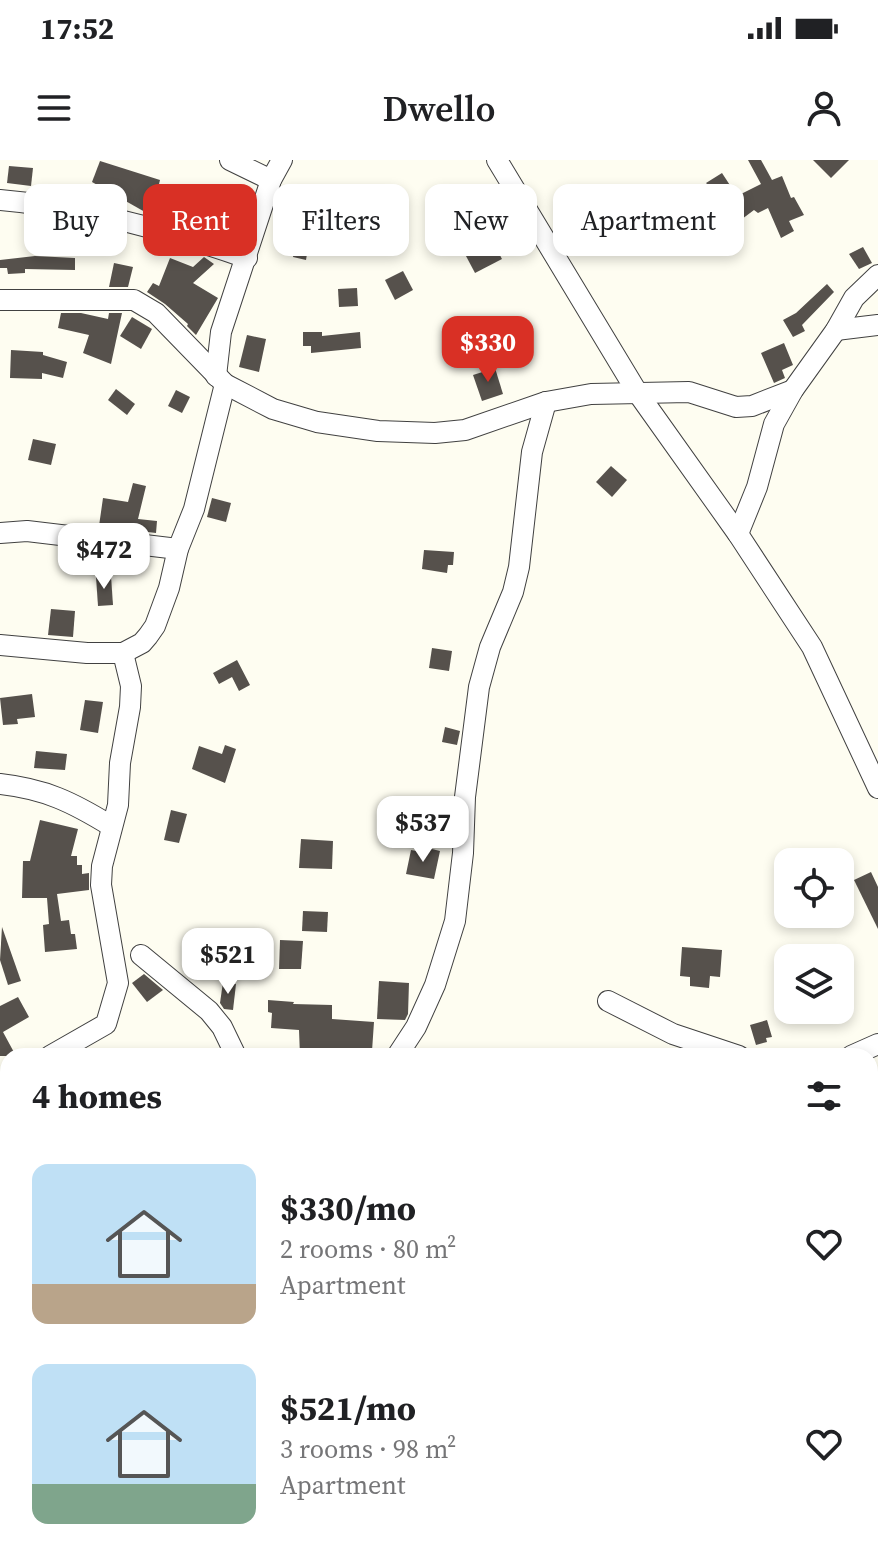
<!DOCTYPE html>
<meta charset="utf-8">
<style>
:root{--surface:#fff;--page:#f2f2f2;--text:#202124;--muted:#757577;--accent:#d93025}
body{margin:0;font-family:"Source Serif 4",serif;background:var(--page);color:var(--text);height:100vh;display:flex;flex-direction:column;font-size:30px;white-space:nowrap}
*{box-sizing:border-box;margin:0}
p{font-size:26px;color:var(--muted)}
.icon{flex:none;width:44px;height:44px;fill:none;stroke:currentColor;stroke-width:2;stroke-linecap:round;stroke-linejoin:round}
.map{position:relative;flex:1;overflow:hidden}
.drawer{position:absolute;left:0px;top:888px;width:878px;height:512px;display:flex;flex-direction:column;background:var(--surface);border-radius:24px 24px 0 0;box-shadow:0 4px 12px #0003}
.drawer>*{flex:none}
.guide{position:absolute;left:24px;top:24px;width:830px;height:72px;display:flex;gap:16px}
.controls{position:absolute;left:774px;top:688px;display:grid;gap:16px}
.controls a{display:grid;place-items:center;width:80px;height:80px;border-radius:16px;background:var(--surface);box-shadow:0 4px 12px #0003;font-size:40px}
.price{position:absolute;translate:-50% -68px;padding:0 18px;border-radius:16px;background:#fff;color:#222;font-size:26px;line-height:52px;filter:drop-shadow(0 2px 4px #0008)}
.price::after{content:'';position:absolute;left:50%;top:48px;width:24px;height:18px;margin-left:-12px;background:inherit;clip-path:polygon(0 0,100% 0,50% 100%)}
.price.selected{background:var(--accent);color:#fff}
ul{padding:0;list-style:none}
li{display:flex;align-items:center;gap:24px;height:200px;padding:0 32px}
li span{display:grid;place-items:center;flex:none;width:224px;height:160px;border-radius:16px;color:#555}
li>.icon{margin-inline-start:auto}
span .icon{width:96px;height:96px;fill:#fffc;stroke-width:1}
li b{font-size:34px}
h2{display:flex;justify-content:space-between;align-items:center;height:96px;padding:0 32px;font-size:34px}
.pill{padding:0 28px;border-radius:16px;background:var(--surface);box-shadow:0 4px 12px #0003;font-size:28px;line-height:72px}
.pill.selected{background:var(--accent);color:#fff}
.status{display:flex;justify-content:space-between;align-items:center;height:56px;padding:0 40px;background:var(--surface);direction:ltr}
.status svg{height:22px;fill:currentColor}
header{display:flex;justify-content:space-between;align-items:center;height:104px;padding:0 32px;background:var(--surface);font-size:36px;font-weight:600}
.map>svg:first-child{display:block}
.building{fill:#56514c}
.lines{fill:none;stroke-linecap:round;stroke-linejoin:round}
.minor-casing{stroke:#414141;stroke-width:22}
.minor{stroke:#fff;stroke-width:20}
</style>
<div class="status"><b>17:52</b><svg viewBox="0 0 49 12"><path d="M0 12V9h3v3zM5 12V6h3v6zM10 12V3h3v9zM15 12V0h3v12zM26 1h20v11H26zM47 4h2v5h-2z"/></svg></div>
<header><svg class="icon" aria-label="menu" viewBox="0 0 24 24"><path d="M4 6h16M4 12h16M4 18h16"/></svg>Dwello<svg class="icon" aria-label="person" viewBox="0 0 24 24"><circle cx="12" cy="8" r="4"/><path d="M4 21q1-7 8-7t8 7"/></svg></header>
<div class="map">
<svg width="878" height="1400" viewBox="0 0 878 1400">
<rect width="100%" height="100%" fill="#fefdf1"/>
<g class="building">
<polygon points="748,0 761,0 772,20 782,16 791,38 794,37 804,55 789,61 794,71 781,78 768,48 758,53 754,50 742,59 706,23 722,13 737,36 761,24"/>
<polygon points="813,0 849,0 831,18"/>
<polygon points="100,1 160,20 157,32 145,52 92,22"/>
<polygon points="9,6 33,8 31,26 7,23"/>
<polygon points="94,24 96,41 59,34 58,30"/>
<polygon points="363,30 364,58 347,59 346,31"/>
<polygon points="281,31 296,36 292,54 275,49"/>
<polygon points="713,49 721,63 705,72 698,58"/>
<polygon points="55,60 117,73 116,75 111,74 108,92 70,86 49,78"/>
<polygon points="300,63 337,70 335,88 308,88 306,100 293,97"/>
<polygon points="493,82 502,99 475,113 466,96"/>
<polygon points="863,87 872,103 859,109 849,94"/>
<polygon points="35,96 75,98 75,110 25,109 25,113 8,114 7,108 0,108 0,100"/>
<polygon points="204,97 214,104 193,123 218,138 196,175 187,166 188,164 165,144 147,132 153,123 159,126 170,98 193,107"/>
<polygon points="114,103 133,107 128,127 109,127"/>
<polygon points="403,111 413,130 395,140 385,120"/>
<polygon points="827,124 834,132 802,165 805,171 793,177 783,160 796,153"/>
<polygon points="357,128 358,146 339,147 338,129"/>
<polygon points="61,153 81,153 108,159 109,153 122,153 111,204 83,193 89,175 58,168"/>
<polygon points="132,157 152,169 141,189 120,176"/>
<polygon points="303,172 322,172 322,176 360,172 361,188 311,193 311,186 303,186"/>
<polygon points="247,175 266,179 259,212 239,207"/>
<polygon points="784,183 793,205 782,210 785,218 774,223 761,193"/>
<polygon points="11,190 43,192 43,195 67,202 63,218 42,213 42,219 10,218"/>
<polygon points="495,208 503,234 482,241 473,215"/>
<polygon points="116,229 135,244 127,255 108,240"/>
<polygon points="176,230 190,237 182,253 168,246"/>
<polygon points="33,279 56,284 51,305 28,300"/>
<polygon points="611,306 627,320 612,337 596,322"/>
<polygon points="133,323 146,326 138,359 157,361 156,373 99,366 103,338 128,342"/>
<polygon points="212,338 231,343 226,362 207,357"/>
<polygon points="424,390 454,392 453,405 448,405 447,413 422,409"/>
<polygon points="111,416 113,445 98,446 96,417"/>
<polygon points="51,449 75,451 73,477 48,475"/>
<polygon points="432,488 452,491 449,511 429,508"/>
<polygon points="237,500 250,525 239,531 232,517 219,524 213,513"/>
<polygon points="32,534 35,557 17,559 18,564 3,565 0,538"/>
<polygon points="85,540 103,542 98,573 80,570"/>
<polygon points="445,567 460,571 457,585 442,582"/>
<polygon points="225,585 236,589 225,623 192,609 199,586 222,594"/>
<polygon points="36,591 67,594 65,610 34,608"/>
<polygon points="171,650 187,654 179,683 164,680"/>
<polygon points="40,660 78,669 71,696 77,696 77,705 82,705 82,714 89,713 89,730 57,734 61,761 69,760 71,774 75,774 77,789 45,792 43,765 49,764 47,738 22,738 23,701 30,701"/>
<polygon points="301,679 333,681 332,709 299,708"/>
<polygon points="428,688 440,691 434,719 406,714 411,690 427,693"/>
<polygon points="871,712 878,727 878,769 854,720"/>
<polygon points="303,751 328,752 327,772 302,771"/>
<polygon points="2,767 21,821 8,825 0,800"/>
<polygon points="280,780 303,781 301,809 279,809"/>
<polygon points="682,787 722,790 720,817 710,816 709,828 690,826 690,817 680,816"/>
<polygon points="144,814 163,830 147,842 132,823"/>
<polygon points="379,821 409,823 408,854 405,860 377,859"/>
<polygon points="223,822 236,824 233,850 224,849 220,843"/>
<polygon points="18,837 29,857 3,872 16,896 0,896 0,846"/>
<polygon points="268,840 294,842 293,844 332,845 332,859 374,862 372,891 334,891 336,896 300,896 299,870 271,868 272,853 268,852"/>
<polygon points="767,860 772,877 766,878 767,882 756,885 750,865"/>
</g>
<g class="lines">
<g class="minor-casing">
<g id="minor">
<polyline points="230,0 271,20"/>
<polyline points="497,0 637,232 738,374 812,487 878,628"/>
<path d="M0,40C84,47 167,70 247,98"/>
<polyline points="0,140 134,140 156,153 225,224 273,249 317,262 378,271 435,273 465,270 546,242 591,234 689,232 736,247 752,246 793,230"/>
<polyline points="836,170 878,165"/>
<polyline points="216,216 221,172 271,20 282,0"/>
<polyline points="0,373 27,371 178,389"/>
<polyline points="738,374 757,327 774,264 793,230 836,170 854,138 878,115"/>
<polyline points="0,485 87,493 123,493 142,483 148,476 155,466 169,428 178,389 194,349 225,224"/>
<path d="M0,624C45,629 72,642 111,666"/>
<polyline points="141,795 209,851 222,867 236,896"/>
<polyline points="608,841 673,874 739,896"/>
<polyline points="50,896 106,864 118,823 101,725 102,706 118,645 120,603 130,547 131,526 123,493"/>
<polyline points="397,896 416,867 435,825 455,761 463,693 465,637 479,527 490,487 513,432 519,407 532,292 546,242"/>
<polyline points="851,896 878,884"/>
<polyline points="0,928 8,921"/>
<polyline points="870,1027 878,1032"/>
<polyline points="0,1082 8,1097"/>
<polyline points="155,1392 160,1400"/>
<polyline points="396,1392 413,1400"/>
</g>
</g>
<use href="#minor" class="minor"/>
</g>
</svg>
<div class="controls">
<a><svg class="icon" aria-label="locate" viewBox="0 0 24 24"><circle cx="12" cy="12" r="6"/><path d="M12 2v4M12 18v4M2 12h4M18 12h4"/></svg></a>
<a><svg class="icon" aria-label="layers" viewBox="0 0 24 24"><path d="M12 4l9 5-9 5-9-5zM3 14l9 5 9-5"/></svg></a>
</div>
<b class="price selected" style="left:488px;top:224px">$330</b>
<b class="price" style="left:104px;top:431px">$472</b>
<b class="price" style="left:423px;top:704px">$537</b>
<b class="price" style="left:228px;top:836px">$521</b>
<div class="guide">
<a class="pill">Buy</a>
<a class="pill selected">Rent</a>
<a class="pill">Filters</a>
<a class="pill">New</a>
<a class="pill">Apartment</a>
</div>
<section class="drawer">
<h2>4 homes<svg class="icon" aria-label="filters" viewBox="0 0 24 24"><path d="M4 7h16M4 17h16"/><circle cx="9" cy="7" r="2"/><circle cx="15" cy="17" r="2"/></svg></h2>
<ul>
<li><span style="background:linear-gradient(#bfe0f5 75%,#b9a48a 0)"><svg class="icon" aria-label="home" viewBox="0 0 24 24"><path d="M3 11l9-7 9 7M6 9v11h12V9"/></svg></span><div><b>$330/mo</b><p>2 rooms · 80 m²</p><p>Apartment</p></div><svg class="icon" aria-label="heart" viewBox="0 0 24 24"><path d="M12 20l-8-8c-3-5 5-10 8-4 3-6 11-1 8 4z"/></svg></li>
<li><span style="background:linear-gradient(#bfe0f5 75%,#7fa58c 0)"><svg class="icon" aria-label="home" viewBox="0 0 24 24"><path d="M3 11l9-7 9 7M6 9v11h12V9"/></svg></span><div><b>$521/mo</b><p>3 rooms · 98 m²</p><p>Apartment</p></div><svg class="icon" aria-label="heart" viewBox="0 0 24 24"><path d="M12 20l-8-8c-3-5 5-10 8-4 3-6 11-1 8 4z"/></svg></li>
</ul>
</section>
</div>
